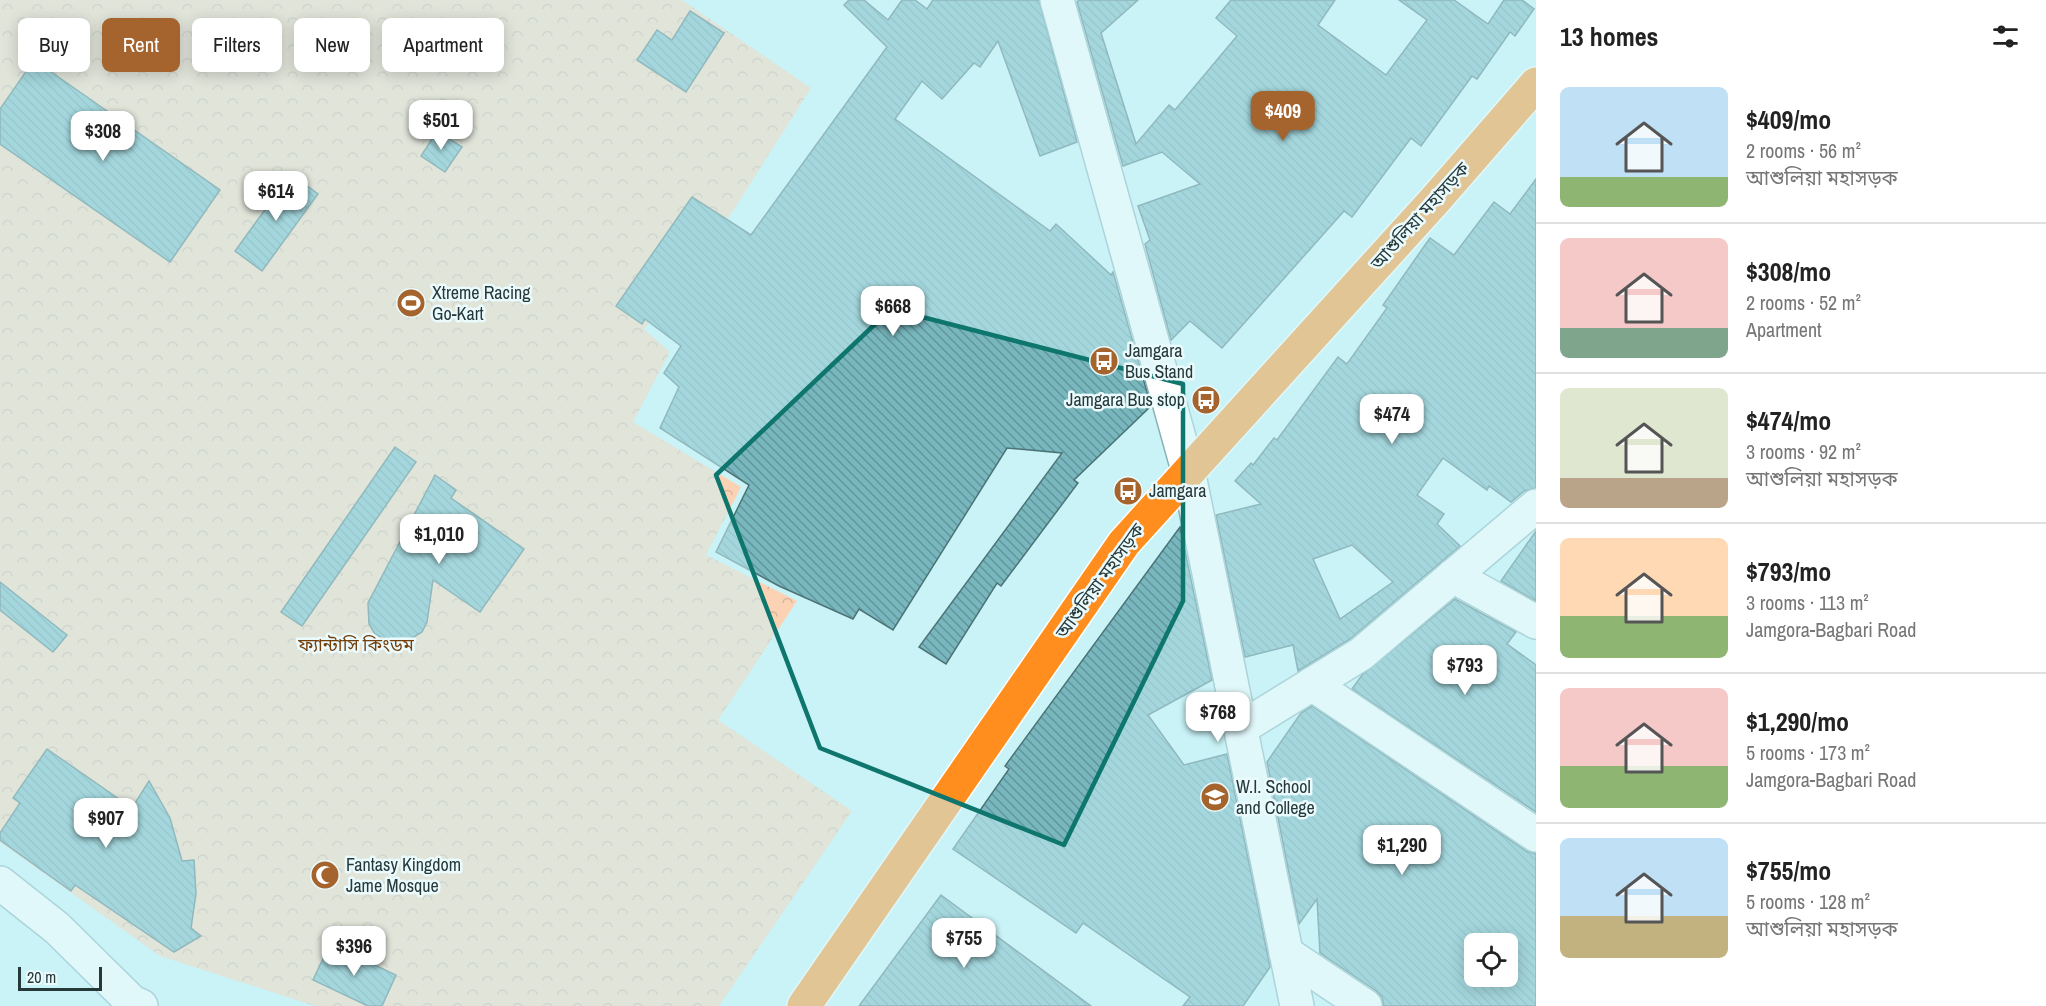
<!DOCTYPE html>
<meta charset="utf-8">
<style>
:root{--surface:#fff;--page:#f6f6f6;--text:#222;--muted:#767676;--line:#e0e0e0;--accent:#a5642e}
body{margin:0;font-family:"Archivo Narrow","Noto Sans Bengali",sans-serif;background:var(--page);color:var(--text);height:100vh;display:flex;flex-direction:column;font-size:22px;white-space:nowrap}
*{box-sizing:border-box;margin:0}
p{font-size:20px;color:var(--muted)}
.icon{flex:none;width:33px;height:33px;fill:none;stroke:currentColor;stroke-width:2;stroke-linecap:round;stroke-linejoin:round}
.map{position:relative;flex:1;overflow:hidden}
.sheet{display:flex;flex-direction:column;background:var(--surface);width:510px}
.sheet>*{flex:none}
.top-card{position:absolute;left:18px;top:18px;width:570px;height:54px;display:flex;gap:12px}
.controls{position:absolute;left:1464px;top:933px;display:grid;gap:12px}
.controls a{display:grid;place-items:center;width:54px;height:54px;border-radius:9px;background:var(--surface);box-shadow:0 3px 15px #0003;font-size:30px}
.scale{position:absolute;left:18px;bottom:15px;width:84px;box-sizing:border-box;padding-left:6px;border:3px solid #273839;border-top:0;font-size:16px;line-height:21px;white-space:nowrap;color:#273839;-webkit-text-stroke:4px #ebfbfd;paint-order:stroke}
.price{position:absolute;translate:-50% -51px;padding:0 14px;border-radius:12px;background:#fff;color:#222;font-size:20px;line-height:39px;filter:drop-shadow(0 2px 3px #0008)}
.price::after{content:'';position:absolute;left:50%;top:36px;width:18px;height:14px;margin-left:-9px;background:inherit;clip-path:polygon(0 0,100% 0,50% 100%)}
.price.selected{background:var(--accent);color:#fff}
ul{padding:0;list-style:none}
li{display:flex;align-items:center;gap:18px;height:150px;padding:0 24px}
li+li{border-top:2px solid var(--line)}
li span{display:grid;place-items:center;flex:none;width:168px;height:120px;border-radius:9px;color:#555}
li>.icon{margin-inline-start:auto}
span .icon{width:72px;height:72px;fill:#fffc;stroke-width:1}
li b{font-size:26px}
h2{display:flex;justify-content:space-between;align-items:center;height:72px;padding:0 24px;font-size:26px}
.chip{padding:0 21px;border-radius:9px;background:var(--surface);box-shadow:0 3px 15px #0003;font-size:21px;line-height:54px}
.chip.selected{background:var(--accent);color:#fff}
main{display:flex;flex:1;min-height:0}
.map>svg:first-child{display:block}
.park{fill:url(#park-crowns)}
.building{fill:url(#building-back-hatch);stroke:#4c7376;stroke-width:1.5;fill-rule:evenodd}
.lines{fill:none;stroke-linecap:round;stroke-linejoin:round}
.street-casing{stroke:#88b1b5;stroke-width:36}
.highway-casing{stroke:#fff;stroke-width:36}
.street{stroke:#fff;stroke-width:33}
.highway{stroke:#ff8e1e;stroke-width:33}
.marked{fill:none;stroke:#0f766e;stroke-width:4.5;stroke-linejoin:round}
.labels{text-anchor:middle;stroke-width:5;stroke-linejoin:round;paint-order:stroke}
.street-label{font-size:18px;fill:#273839;stroke:#ebfbfd}
.poi-label{font-size:18px;fill:#273839;stroke:#ebfbfd;text-anchor:start}
.park-label{font-size:18px;fill:#743e09;stroke:#ebfbfd}
</style>
<main>
<div class="map">
<svg width="1536" height="1006" viewBox="0 0 1536 1006">
<defs>
<pattern id="park-crowns" width="20" height="18" patternUnits="userSpaceOnUse" patternTransform="scale(1.5)"><rect width="20" height="18" fill="#fcd2b4"/><path d="M2 6a3 3 0 1 1 6 0M12 15a3 3 0 1 1 6 0" fill="none" stroke="#d8b59c"/></pattern>
<pattern id="building-back-hatch" width="6" height="6" patternUnits="userSpaceOnUse" patternTransform="scale(1.5)"><rect width="6" height="6" fill="#77b7bd"/><path d="M-1 5l2 2M0 0l6 6M5-1l2 2" fill="none" stroke="#62969b"/></pattern>
</defs>
<rect width="100%" height="100%" fill="#c9f3f7"/>
<polygon class="park" points="0,0 682,0 811,88 733,211 644,329 670,352 633,422 741,487 706,555 797,601 718,720 852,811 719,1006 315,1006 160,956 0,842"/>
<g class="building">
<polygon points="849,0 864,0 888,20 902,0 915,0 927,9 933,0 1039,0 1077,142 1040,156 998,41 980,67 974,63 942,99 922,81 895,119 1050,231 1056,224 1111,275 1113,272 1151,406 1074,480 1078,483 1001,586 997,583 946,664 919,647 1062,453 1007,448 893,630 859,609 853,619 779,586 716,552 749,485 660,428 679,387 664,373 681,346 645,319 642,324 616,306 692,197 751,235 887,47 844,5"/>
<polygon points="1079,0 1138,0 1101,33 1136,144 1169,105 1175,110 1237,36 1216,18 1231,0 1335,0 1318,25 1386,75 1427,20 1399,0 1454,0 1488,24 1504,0 1522,0 1534,9 1515,36 1510,32 1477,79 1472,76 1421,146 1411,138 1352,217 1344,211 1222,348 1190,321 1171,340 1145,244 1150,240 1138,206 1200,184 1162,152 1123,166 1077,2"/>
<polygon points="690,11 724,33 686,92 637,60 657,30 672,40"/>
<polygon points="34,60 220,190 170,262 0,144 0,109"/>
<polygon points="437,131 462,147 445,172 421,156"/>
<polygon points="291,174 318,194 262,271 235,251"/>
<path d="M1536,179V488L1524,491L1511,502L1489,486L1487,490L1443,458L1417,495L1444,514L1437,524L1460,546L1350,639L1298,671L1293,645L1245,657L1216,515L1261,504L1235,481L1251,463L1253,465L1274,438L1277,440L1338,357L1347,364L1387,308L1383,305L1430,238L1454,255L1494,202L1510,214ZM1352,545L1393,582L1340,619L1313,559Z"/>
<polygon points="395,447 416,462 302,626 281,612"/>
<polygon points="435,475 456,490 451,498 524,549 480,612 433,580 427,622 422,632 404,643 393,644 375,634 369,624 368,603"/>
<polygon points="1180,527 1212,680 1148,715 1184,765 1227,754 1270,967 1243,1006 1183,1006 1190,997 1083,923 1076,933 953,849 1009,769 1005,766"/>
<polygon points="1536,531 1536,601 1501,581"/>
<polygon points="0,582 67,635 53,652 0,610"/>
<polygon points="1455,599 1516,632 1507,644 1536,665 1536,812 1352,689 1362,675"/>
<path d="M1312,706L1526,851L1536,854V1006H1384L1382,997L1375,990L1320,953L1317,899L1299,924L1267,762L1301,713ZM1474,944H1508V976H1474Z"/>
<polygon points="47,749 132,808 149,781 170,818 182,861 194,860 196,894 191,928 201,936 174,952 75,885 71,891 0,840 0,833 20,803 13,798"/>
<polygon points="941,895 1091,1006 859,1006"/>
<polygon points="330,944 396,975 382,1006 368,1006 313,980"/>
</g>
<g class="lines">
<g class="street-casing">
<g id="street">
<polyline points="1057,0 1188,470 1297,1006"/>
<polyline points="1453,576 1536,622"/>
<polyline points="1312,684 1536,835"/>
<polyline points="1241,728 1361,654 1536,506"/>
<polyline points="0,883 57,928 132,1002 141,1006"/>
<polyline points="1286,953 1365,1006"/>
</g>
</g>
<g class="highway-casing">
<polyline id="highway" points="804,1006 1124,543 1436,199 1536,84"/>
</g>
<use href="#street" class="street"/>
<use href="#highway" class="highway"/>
</g>
<path d="M0 0H1536V1006H0ZM891,309L1183,384V601L1064,845L820,748L716,475Z" fill="#c9f3f7" fill-opacity=".55" fill-rule="evenodd"/>
<path class="marked" d="M891,309L1183,384V601L1064,845L820,748L716,475Z"/>
<defs>
<g id="stadium-disc" transform="scale(1.5)"><circle r="9.5" fill="#a5642e" stroke="#ebfbfd"/><path d="M0-5a6.5 5 0 1 0 0 10a6.5 5 0 1 0 0-10ZM-3.5-1.8h7v3.6h-7Z" fill="#fff"/></g>
<g id="bus-disc" transform="scale(1.5)"><circle r="9.5" fill="#a5642e" stroke="#ebfbfd"/><path d="M-5-6H5V4H4V6H2V4H-2V6H-4V4H-5ZM-3.5-4V0h7V-4ZM-3.5 1.2v1.5H-2V1.2ZM2 1.2v1.5H3.5V1.2Z" fill="#fff"/></g>
<g id="school-disc" transform="scale(1.5)"><circle r="9.5" fill="#a5642e" stroke="#ebfbfd"/><path d="M0-5L7-2L0 1L-7-2ZM-4 1L0 2.5L4 1V4Q0 6-4 4Z" fill="#fff"/></g>
<g id="mosque-disc" transform="scale(1.5)"><circle r="9.5" fill="#a5642e" stroke="#ebfbfd"/><path d="M3.5-4.9A6 6 0 1 0 3.5 4.9A5 5 0 1 1 3.5-4.9Z" fill="#fff"/></g>
</defs>
<g fill-rule="evenodd">
<use href="#stadium-disc" x="411" y="303"/>
<use href="#bus-disc" x="1104" y="361"/>
<use href="#bus-disc" x="1206" y="400"/>
<use href="#bus-disc" x="1128" y="491"/>
<use href="#school-disc" x="1215" y="797"/>
<use href="#mosque-disc" x="325" y="875"/>
</g>
<g class="labels">
<g class="street-label">
<text transform="translate(1420 216) rotate(-48)" y="6">আশুলিয়া মহাসড়ক</text>
<text transform="translate(1100 581) rotate(-54)" y="6">আশুলিয়া মহাসড়ক</text>
</g>
<g class="poi-label">
<text x="432" y="299">Xtreme Racing<tspan x="432" dy="21">Go-Kart</tspan></text>
<text x="1125" y="357">Jamgara<tspan x="1125" dy="21">Bus Stand</tspan></text>
<text x="1185" y="406" text-anchor="end">Jamgara Bus stop</text>
<text x="1149" y="497">Jamgara</text>
<text x="1236" y="793">W.I. School<tspan x="1236" dy="21">and College</tspan></text>
<text x="346" y="871">Fantasy Kingdom<tspan x="346" dy="21">Jame Mosque</tspan></text>
</g>
<g class="park-label">
<text x="356" y="651">ফ্যান্টাসি কিংডম</text>
</g>
</g>
</svg>
<div class="controls">
<a><svg class="icon" aria-label="locate" viewBox="0 0 24 24"><circle cx="12" cy="12" r="6"/><path d="M12 2v4M12 18v4M2 12h4M18 12h4"/></svg></a>
</div>
<div class="scale">20 m</div>
<b class="price selected" style="left:1283px;top:142px">$409</b>
<b class="price" style="left:441px;top:151px">$501</b>
<b class="price" style="left:103px;top:162px">$308</b>
<b class="price" style="left:276px;top:222px">$614</b>
<b class="price" style="left:893px;top:337px">$668</b>
<b class="price" style="left:1392px;top:445px">$474</b>
<b class="price" style="left:439px;top:565px">$1,010</b>
<b class="price" style="left:1465px;top:696px">$793</b>
<b class="price" style="left:1218px;top:743px">$768</b>
<b class="price" style="left:106px;top:849px">$907</b>
<b class="price" style="left:1402px;top:876px">$1,290</b>
<b class="price" style="left:964px;top:969px">$755</b>
<b class="price" style="left:354px;top:977px">$396</b>
<div class="top-card">
<a class="chip">Buy</a>
<a class="chip selected">Rent</a>
<a class="chip">Filters</a>
<a class="chip">New</a>
<a class="chip">Apartment</a>
</div>
</div>
<section class="sheet">
<h2>13 homes<svg class="icon" aria-label="filters" viewBox="0 0 24 24"><path d="M4 7h16M4 17h16"/><circle cx="9" cy="7" r="2"/><circle cx="15" cy="17" r="2"/></svg></h2>
<ul>
<li><span style="background:linear-gradient(#bfe0f5 75%,#8fb573 0)"><svg class="icon" aria-label="home" viewBox="0 0 24 24"><path d="M3 11l9-7 9 7M6 9v11h12V9"/></svg></span><div><b>$409/mo</b><p>2 rooms · 56 m²</p><p>আশুলিয়া মহাসড়ক</p></div></li>
<li><span style="background:linear-gradient(#f6c9c9 75%,#7fa58c 0)"><svg class="icon" aria-label="home" viewBox="0 0 24 24"><path d="M3 11l9-7 9 7M6 9v11h12V9"/></svg></span><div><b>$308/mo</b><p>2 rooms · 52 m²</p><p>Apartment</p></div></li>
<li><span style="background:linear-gradient(#dfe7d0 75%,#b9a48a 0)"><svg class="icon" aria-label="home" viewBox="0 0 24 24"><path d="M3 11l9-7 9 7M6 9v11h12V9"/></svg></span><div><b>$474/mo</b><p>3 rooms · 92 m²</p><p>আশুলিয়া মহাসড়ক</p></div></li>
<li><span style="background:linear-gradient(#ffd9b3 65%,#8fb573 0)"><svg class="icon" aria-label="home" viewBox="0 0 24 24"><path d="M3 11l9-7 9 7M6 9v11h12V9"/></svg></span><div><b>$793/mo</b><p>3 rooms · 113 m²</p><p>Jamgora-Bagbari Road</p></div></li>
<li><span style="background:linear-gradient(#f6c9c9 65%,#8fb573 0)"><svg class="icon" aria-label="home" viewBox="0 0 24 24"><path d="M3 11l9-7 9 7M6 9v11h12V9"/></svg></span><div><b>$1,290/mo</b><p>5 rooms · 173 m²</p><p>Jamgora-Bagbari Road</p></div></li>
<li><span style="background:linear-gradient(#bfe0f5 65%,#c2b280 0)"><svg class="icon" aria-label="home" viewBox="0 0 24 24"><path d="M3 11l9-7 9 7M6 9v11h12V9"/></svg></span><div><b>$755/mo</b><p>5 rooms · 128 m²</p><p>আশুলিয়া মহাসড়ক</p></div></li>
</ul>
</section>
</main>
